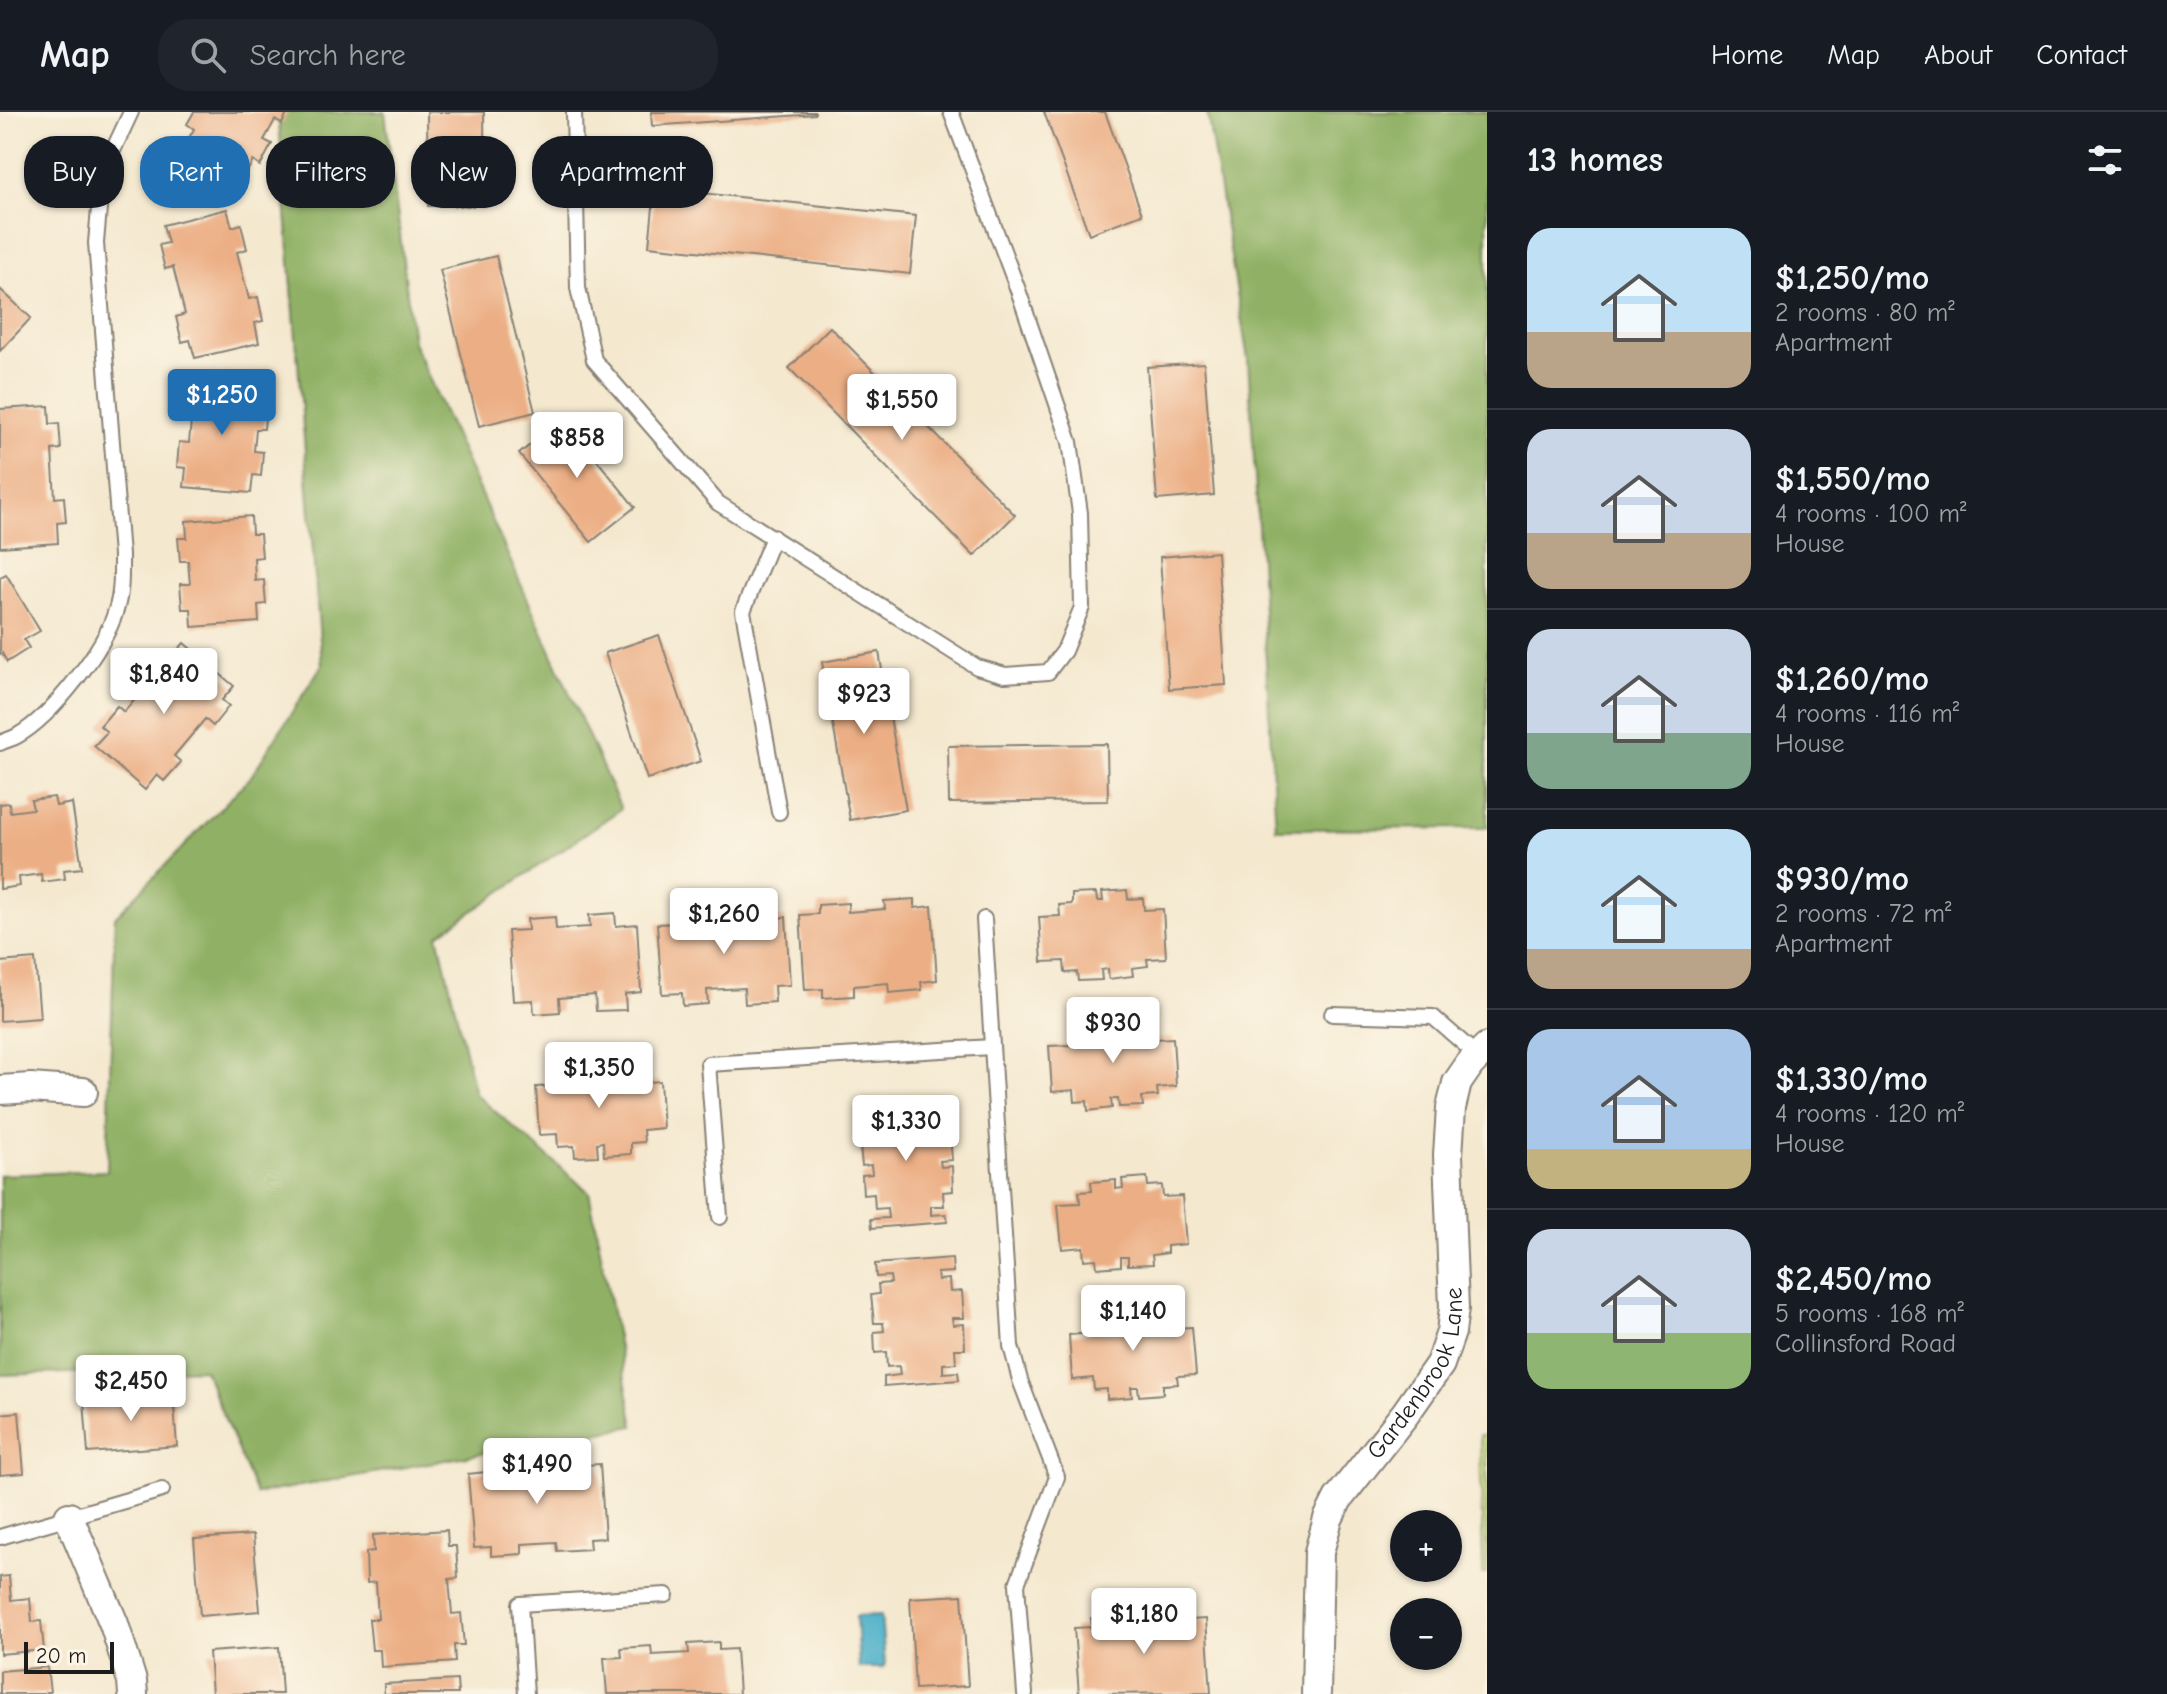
<!DOCTYPE html>
<meta charset="utf-8">
<style>
:root{--surface:#171b24;--page:#20242c;--text:#f1f3f6;--muted:#9ea1a6;--line:#363941;--accent:#1f6fb2}
body{margin:0;font-family:"Comic Neue",sans-serif;background:var(--page);color:var(--text);height:100vh;display:flex;flex-direction:column;font-size:30px;white-space:nowrap}
*{box-sizing:border-box;margin:0}
p{font-size:26px;color:var(--muted)}
.icon{flex:none;width:44px;height:44px;fill:none;stroke:currentColor;stroke-width:2;stroke-linecap:round;stroke-linejoin:round}
.map{position:relative;flex:1;overflow:hidden}
.sheet{display:flex;flex-direction:column;background:var(--surface);width:680px}
.sheet>*{flex:none}
.banner{position:absolute;left:24px;top:24px;width:760px;height:72px;display:flex;gap:16px}
.buttons{position:absolute;left:1390px;top:1398px;display:grid;gap:16px}
.buttons a{display:grid;place-items:center;width:72px;height:72px;border-radius:50%;background:var(--surface);box-shadow:0 2px 6px #0004;font-size:40px}
.scale{position:absolute;left:24px;bottom:20px;width:90px;box-sizing:border-box;padding-left:8px;border:4px solid #1c1c1c;border-top:0;font-size:22px;line-height:28px;white-space:nowrap;color:#1c1c1c;-webkit-text-stroke:6px #fcf5e5;paint-order:stroke}
.price{position:absolute;translate:-50% -68px;padding:0 18px;border-radius:8px;background:#fff;color:#222;font-size:26px;line-height:52px;filter:drop-shadow(0 2px 4px #0008)}
.price::after{content:'';position:absolute;left:50%;top:48px;width:24px;height:18px;margin-left:-12px;background:inherit;clip-path:polygon(0 0,100% 0,50% 100%)}
.price.selected{background:var(--accent);color:#fff}
ul{padding:0;list-style:none}
li{display:flex;align-items:center;gap:24px;height:200px;padding:0 40px}
li+li{border-top:2px solid var(--line)}
li span{display:grid;place-items:center;flex:none;width:224px;height:160px;border-radius:24px;color:#555}
li>.icon{margin-inline-start:auto}
span .icon{width:96px;height:96px;fill:#fffc;stroke-width:1}
li b{font-size:34px}
h2{display:flex;justify-content:space-between;align-items:center;height:96px;padding:0 40px;font-size:34px}
.chip{padding:0 28px;border-radius:32px;background:var(--surface);box-shadow:0 2px 6px #0004;font-size:28px;line-height:72px}
.chip.selected{background:var(--accent);color:#fff}
header{display:flex;align-items:center;gap:48px;box-sizing:border-box;height:112px;padding:0 40px;background:var(--surface);border-bottom:2px solid var(--line)}
header strong{font-size:38px}
nav{display:flex;gap:44px;margin-inline-start:auto;font-size:28px}
.search{width:560px;height:72px;background:var(--page);display:flex;align-items:center;gap:20px;box-sizing:border-box;padding:0 28px;border-radius:32px;color:var(--muted);font-size:30px}
main{display:flex;flex:1;min-height:0}
.map>svg:first-child{display:block}
.green{fill:#b6ce73;stroke:#697548;stroke-width:2}
.forest{fill:#90b165;stroke:#566640;stroke-width:2}
.water{fill:#4aafc9;stroke:#336672;stroke-width:2}
.building{fill:#ecaf85}
.lines{fill:none;stroke-linecap:round;stroke-linejoin:round}
.lane-casing{stroke:#888276;stroke-width:18}
.street-casing{stroke:#888276;stroke-width:32}
.lane{stroke:#fff;stroke-width:14}
.street{stroke:#fff;stroke-width:28}
.labels{text-anchor:middle;stroke-width:6;stroke-linejoin:round;paint-order:stroke}
.street-label{font-size:24px;fill:#1c1c1c;stroke:#fcf5e5}
</style>
<header>
<strong>Map</strong>
<div class="search"><svg class="icon" aria-label="search" viewBox="0 0 24 24"><circle cx="10" cy="10" r="6"/><path d="M15 15l6 6"/></svg>Search here</div>
<nav><a>Home</a><a>Map</a><a>About</a><a>Contact</a></nav>
</header>
<main>
<div class="map">
<svg width="1487" height="1582" viewBox="0 0 1487 1582">
<rect width="100%" height="100%" fill="#fcf5e5"/>
<filter id="ink" filterUnits="userSpaceOnUse"><feTurbulence type="fractalNoise" baseFrequency=".0125" numOctaves="2"/><feDisplacementMap in="SourceGraphic" scale="16" xChannelSelector="R" yChannelSelector="G"/><feConvolveMatrix kernelMatrix="1 2 1 2 8 2 1 2 1" color-interpolation-filters="sRGB"/></filter>
<filter id="wash" filterUnits="userSpaceOnUse"><feTurbulence type="fractalNoise" baseFrequency=".006" numOctaves="4" result="noise"/><feDisplacementMap in="SourceGraphic" scale="32" xChannelSelector="R" yChannelSelector="G"/><feGaussianBlur stdDeviation="1.8" result="paint"/><feColorMatrix in="noise" values="0 0 0 0 0 0 0 0 0 0 0 0 0 0 0 0 0 1.4 0 .05"/><feComposite in="paint" operator="in"/></filter>
<g filter="url(#wash)">
<rect width="100%" height="100%" fill="#f4e8cf"/>
<polygon class="green" points="1480,1323 1487,1323 1487,1462 1483,1462"/>
<g class="forest">
<polygon points="278,0 385,0 413,230 621,697 438,823 475,982 589,1080 634,1314 256,1382 204,1257 0,1263 0,1063 107,1059 115,805 250,666 322,553"/>
<polygon points="1207,0 1487,0 1487,716 1276,717 1248,247"/>
</g>
<polygon class="water" points="881,1503 885,1553 882,1556 859,1556 856,1504"/>
<g id="blocks">
<g class="building">
<polygon points="194,0 288,0 282,12 275,8 264,28 272,32 260,54 253,49 244,65 185,33 194,17 187,12"/>
<polygon points="427,0 484,0 485,94 428,94"/>
<polygon points="651,0 815,0 815,2 652,14"/>
<polygon points="1044,0 1105,0 1142,102 1089,122"/>
<polygon points="655,76 916,104 910,162 649,134"/>
<polygon points="227,97 232,115 241,112 247,137 237,140 249,187 258,185 263,209 255,211 259,231 195,246 190,228 182,230 176,205 185,202 173,155 165,157 159,133 168,131 163,113"/>
<polygon points="496,144 535,300 479,314 440,158"/>
<polygon points="0,177 31,206 0,239"/>
<polygon points="830,215 1015,403 974,444 789,256"/>
<polygon points="1204,251 1214,383 1157,388 1147,255"/>
<polygon points="195,269 260,275 258,293 266,294 264,317 256,317 254,339 263,340 261,364 253,363 251,381 184,375 186,356 177,355 179,330 189,331 191,309 182,308 185,285 194,286"/>
<polygon points="49,294 50,312 59,311 61,337 52,338 55,386 64,385 66,410 57,411 58,431 0,435 0,297"/>
<polygon points="563,306 635,395 591,430 519,342"/>
<polygon points="251,404 252,422 260,422 262,445 254,446 255,469 264,468 266,492 258,493 259,510 192,515 191,497 182,497 180,472 190,472 188,449 180,449 178,426 187,426 186,409"/>
<polygon points="1217,440 1226,573 1169,577 1160,445"/>
<polygon points="6,462 40,519 24,528 29,536 7,550 2,541 0,542 0,465"/>
<polygon points="659,523 701,649 647,667 605,541"/>
<polygon points="184,531 234,574 222,588 229,594 213,614 205,607 174,644 181,650 164,669 157,663 145,678 94,634 107,620 100,614 117,594 124,600 156,563 149,558 165,539 172,545"/>
<polygon points="879,540 906,698 850,708 822,550"/>
<polygon points="1107,632 1108,689 949,691 948,634"/>
<polygon points="54,685 56,694 72,691 82,756 64,758 65,767 42,770 41,762 19,765 20,774 0,777 0,692 9,691 10,700 33,697 31,688"/>
<polygon points="1127,778 1128,787 1143,786 1144,798 1163,797 1166,846 1147,847 1148,854 1132,856 1133,864 1109,867 1108,857 1101,858 1102,868 1078,869 1077,860 1065,861 1064,849 1042,850 1039,805 1060,804 1059,793 1072,792 1072,782 1096,781 1097,789 1103,789 1102,780"/>
<polygon points="915,787 915,796 932,794 937,868 921,870 922,878 889,881 888,871 854,874 854,884 823,886 823,877 805,878 800,803 818,802 818,793 848,791 848,800 885,797 884,789"/>
<polygon points="764,794 765,807 786,805 790,873 774,874 775,890 745,892 744,876 707,878 708,892 683,894 682,881 662,882 657,812 677,811 676,800 704,798 705,810 739,808 738,796"/>
<polygon points="615,801 616,814 637,812 641,880 625,882 626,898 596,899 595,883 559,886 560,900 534,902 533,888 513,889 508,819 528,818 527,807 555,805 556,817 590,815 589,803"/>
<polygon points="35,847 40,906 0,909 0,850"/>
<polygon points="1137,907 1138,917 1153,915 1154,927 1173,926 1176,974 1157,976 1158,984 1142,985 1143,994 1119,995 1118,987 1111,987 1112,996 1088,999 1087,989 1075,990 1074,978 1052,980 1049,934 1070,933 1069,922 1082,921 1082,912 1106,910 1107,919 1113,918 1112,909"/>
<polygon points="624,953 625,960 639,959 640,971 660,969 663,1016 643,1018 644,1030 631,1031 631,1042 604,1044 603,1030 597,1031 598,1044 575,1045 574,1034 558,1035 557,1022 539,1023 536,975 554,974 554,965 568,964 567,956 592,954 593,963 600,962 599,954"/>
<polygon points="940,989 941,1003 925,1004 926,1010 937,1009 938,1023 950,1022 952,1048 940,1049 941,1055 952,1054 953,1079 943,1080 944,1094 931,1094 931,1103 946,1102 947,1110 872,1116 871,1107 888,1106 887,1096 875,1097 874,1082 863,1083 862,1063 872,1062 871,1053 862,1054 859,1025 867,1024 866,1014 879,1014 878,1006 864,1007 863,995"/>
<polygon points="1147,1065 1148,1074 1162,1073 1163,1085 1182,1084 1186,1132 1167,1134 1167,1141 1152,1143 1153,1152 1128,1153 1128,1145 1121,1145 1121,1154 1097,1156 1096,1147 1084,1148 1083,1135 1062,1137 1058,1092 1080,1091 1079,1080 1092,1079 1091,1070 1116,1068 1116,1077 1123,1076 1122,1067"/>
<polygon points="952,1146 953,1160 937,1161 938,1168 949,1167 950,1180 962,1179 964,1206 952,1206 953,1213 964,1212 965,1237 955,1237 956,1251 943,1252 943,1261 958,1260 959,1268 884,1274 884,1265 900,1263 899,1254 887,1255 886,1240 875,1241 874,1220 884,1219 883,1211 874,1211 871,1183 879,1182 878,1172 891,1171 890,1164 876,1165 875,1152"/>
<polygon points="1157,1196 1158,1205 1172,1204 1173,1216 1192,1215 1196,1263 1177,1264 1178,1272 1163,1273 1163,1282 1139,1284 1138,1275 1131,1275 1132,1285 1107,1287 1107,1277 1094,1278 1093,1266 1072,1268 1069,1223 1090,1221 1089,1210 1103,1209 1102,1200 1126,1198 1127,1207 1133,1206 1132,1198"/>
<polygon points="173,1281 177,1334 88,1341 84,1289"/>
<polygon points="19,1300 24,1361 0,1363 0,1302"/>
<polygon points="583,1345 584,1353 600,1352 605,1426 589,1427 590,1437 557,1439 556,1430 522,1432 522,1442 491,1444 491,1435 474,1436 468,1362 486,1360 485,1352 516,1349 517,1358 553,1356 552,1347"/>
<polygon points="447,1418 448,1434 456,1434 458,1466 449,1467 452,1502 461,1501 464,1533 454,1533 455,1550 381,1555 380,1538 372,1538 369,1507 378,1507 376,1470 367,1471 366,1440 374,1439 373,1423"/>
<polygon points="253,1423 260,1499 200,1504 194,1427"/>
<polygon points="9,1464 11,1488 30,1486 32,1510 41,1509 44,1538 0,1542 0,1465"/>
<polygon points="962,1483 968,1574 915,1577 910,1486"/>
<polygon points="1188,1499 1189,1508 1206,1507 1211,1581 1079,1582 1074,1516 1092,1515 1091,1506 1122,1504 1122,1512 1159,1510 1158,1502"/>
<polygon points="719,1530 719,1538 736,1537 739,1582 607,1582 604,1546 622,1545 621,1536 651,1534 652,1543 689,1541 688,1532"/>
<polygon points="279,1535 282,1582 212,1582 209,1540"/>
<polygon points="47,1555 50,1580 46,1580 47,1582 0,1582 0,1559"/>
<polygon points="457,1568 458,1582 384,1582 384,1572"/>
</g>
</g>
</g>
<g filter="url(#ink)">
<use href="#blocks" fill-opacity="0" stroke="#888276" stroke-width="2"/>
<g class="lines">
<g class="lane-casing">
<g id="lane">
<polyline points="574,0 578,176 594,248 718,391 977,555 1005,563 1048,560 1064,539 1082,495 1080,401 1070,330 1018,178 951,0"/>
<polyline points="773,425 743,499 779,700"/>
<path d="M0,631C6,628 12,627 17,624C52,604 105,537 116,498C122,480 121,461 121,443L96,131L102,62L131,0"/>
<polyline points="984,807 1011,1234 1020,1268 1057,1365 1017,1472 1025,1582"/>
<polyline points="1332,902 1433,905 1478,944"/>
<polyline points="720,1105 708,952 992,935"/>
<polyline points="0,1425 162,1378"/>
<polyline points="526,1582 520,1492 666,1483"/>
</g>
</g>
<g class="street-casing">
<g id="street">
<polyline points="0,978 31,976 83,980"/>
<polyline points="69,1405 114,1512 132,1569 133,1582"/>
<path id="s1" d="M1316,1582L1319,1440L1328,1407L1338,1387L1405,1302L1440,1252L1451,1220L1454,1196L1448,1043L1451,996L1457,971L1470,952L1487,935"/>
</g>
</g>
<use href="#lane" class="lane"/>
<use href="#street" class="street"/>
</g>
</g>
<g class="labels">
<g class="street-label">
<text dy="8" stroke="none"><textPath href="#s1" startOffset="350">Gardenbrook Lane</textPath></text>
</g>
</g>
</svg>
<div class="buttons">
<a>+</a>
<a>−</a>
</div>
<div class="scale">20 m</div>
<b class="price selected" style="left:222px;top:325px">$1,250</b>
<b class="price" style="left:902px;top:330px">$1,550</b>
<b class="price" style="left:577px;top:368px">$858</b>
<b class="price" style="left:164px;top:604px">$1,840</b>
<b class="price" style="left:864px;top:624px">$923</b>
<b class="price" style="left:724px;top:844px">$1,260</b>
<b class="price" style="left:1113px;top:953px">$930</b>
<b class="price" style="left:599px;top:998px">$1,350</b>
<b class="price" style="left:906px;top:1051px">$1,330</b>
<b class="price" style="left:1133px;top:1241px">$1,140</b>
<b class="price" style="left:131px;top:1311px">$2,450</b>
<b class="price" style="left:537px;top:1394px">$1,490</b>
<b class="price" style="left:1144px;top:1544px">$1,180</b>
<div class="banner">
<a class="chip">Buy</a>
<a class="chip selected">Rent</a>
<a class="chip">Filters</a>
<a class="chip">New</a>
<a class="chip">Apartment</a>
</div>
</div>
<section class="sheet">
<h2>13 homes<svg class="icon" aria-label="filters" viewBox="0 0 24 24"><path d="M4 7h16M4 17h16"/><circle cx="9" cy="7" r="2"/><circle cx="15" cy="17" r="2"/></svg></h2>
<ul>
<li><span style="background:linear-gradient(#bfe0f5 65%,#b9a48a 0)"><svg class="icon" aria-label="home" viewBox="0 0 24 24"><path d="M3 11l9-7 9 7M6 9v11h12V9"/></svg></span><div><b>$1,250/mo</b><p>2 rooms · 80 m²</p><p>Apartment</p></div></li>
<li><span style="background:linear-gradient(#c9d6e8 65%,#b9a48a 0)"><svg class="icon" aria-label="home" viewBox="0 0 24 24"><path d="M3 11l9-7 9 7M6 9v11h12V9"/></svg></span><div><b>$1,550/mo</b><p>4 rooms · 100 m²</p><p>House</p></div></li>
<li><span style="background:linear-gradient(#c9d6e8 65%,#7fa58c 0)"><svg class="icon" aria-label="home" viewBox="0 0 24 24"><path d="M3 11l9-7 9 7M6 9v11h12V9"/></svg></span><div><b>$1,260/mo</b><p>4 rooms · 116 m²</p><p>House</p></div></li>
<li><span style="background:linear-gradient(#bfe0f5 75%,#b9a48a 0)"><svg class="icon" aria-label="home" viewBox="0 0 24 24"><path d="M3 11l9-7 9 7M6 9v11h12V9"/></svg></span><div><b>$930/mo</b><p>2 rooms · 72 m²</p><p>Apartment</p></div></li>
<li><span style="background:linear-gradient(#a9c7e8 75%,#c2b280 0)"><svg class="icon" aria-label="home" viewBox="0 0 24 24"><path d="M3 11l9-7 9 7M6 9v11h12V9"/></svg></span><div><b>$1,330/mo</b><p>4 rooms · 120 m²</p><p>House</p></div></li>
<li><span style="background:linear-gradient(#c9d6e8 65%,#8fb573 0)"><svg class="icon" aria-label="home" viewBox="0 0 24 24"><path d="M3 11l9-7 9 7M6 9v11h12V9"/></svg></span><div><b>$2,450/mo</b><p>5 rooms · 168 m²</p><p>Collinsford Road</p></div></li>
</ul>
</section>
</main>
